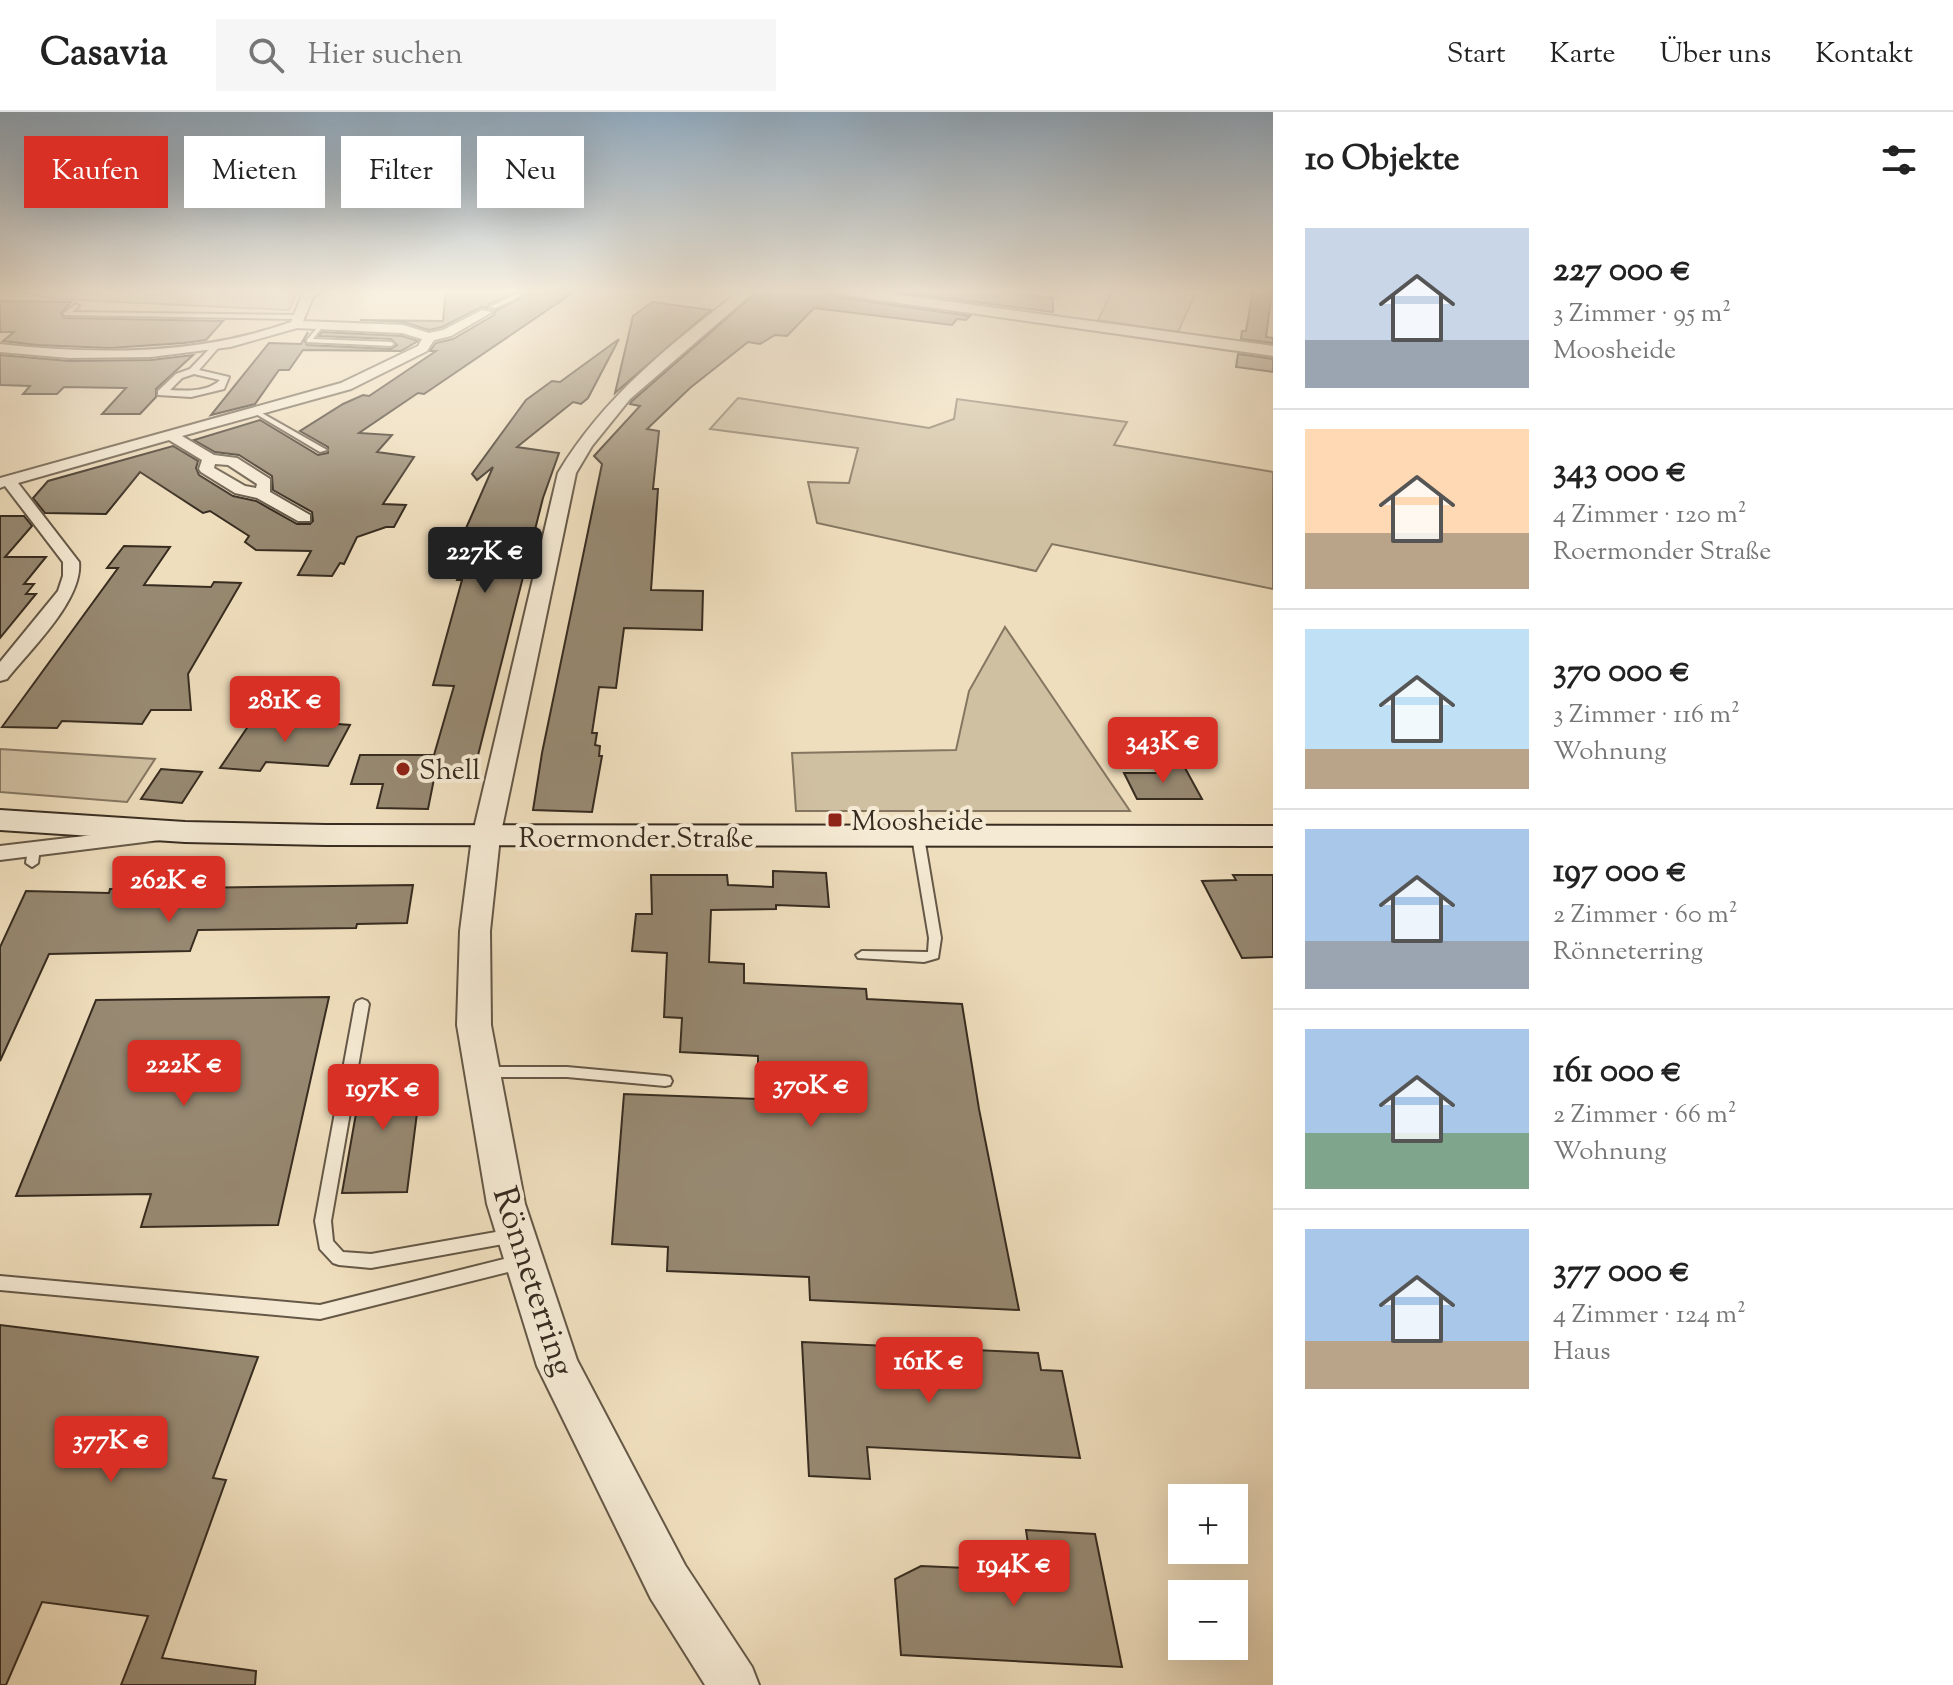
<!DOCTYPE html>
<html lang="de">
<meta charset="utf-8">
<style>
:root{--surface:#fff;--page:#f6f6f6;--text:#222;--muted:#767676;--line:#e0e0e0;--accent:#d93025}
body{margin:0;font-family:"Sorts Mill Goudy",serif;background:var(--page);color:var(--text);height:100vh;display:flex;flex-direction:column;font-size:30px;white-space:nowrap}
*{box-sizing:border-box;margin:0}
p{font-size:26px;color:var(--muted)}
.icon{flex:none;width:44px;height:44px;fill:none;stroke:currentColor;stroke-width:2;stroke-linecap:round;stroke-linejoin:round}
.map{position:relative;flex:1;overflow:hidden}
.side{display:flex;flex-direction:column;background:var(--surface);width:680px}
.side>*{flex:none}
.guide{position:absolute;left:24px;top:24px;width:760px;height:72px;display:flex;gap:16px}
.controls{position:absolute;left:1168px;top:1372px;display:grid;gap:16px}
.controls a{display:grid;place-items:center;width:80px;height:80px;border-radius:0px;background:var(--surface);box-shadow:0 8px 32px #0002;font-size:40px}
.price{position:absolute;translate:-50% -68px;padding:0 18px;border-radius:8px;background:var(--accent);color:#fff;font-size:26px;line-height:52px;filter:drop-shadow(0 2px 4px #0008)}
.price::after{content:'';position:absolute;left:50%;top:48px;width:24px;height:18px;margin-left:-12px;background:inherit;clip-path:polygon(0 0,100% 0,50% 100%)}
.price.on{background:#222;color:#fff}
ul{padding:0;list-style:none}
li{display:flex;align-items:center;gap:24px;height:200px;padding:0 32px}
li+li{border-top:2px solid var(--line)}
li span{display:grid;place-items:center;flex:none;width:224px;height:160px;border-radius:0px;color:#555}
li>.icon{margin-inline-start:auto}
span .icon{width:96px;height:96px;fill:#fffc;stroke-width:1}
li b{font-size:34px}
h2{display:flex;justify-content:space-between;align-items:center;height:96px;padding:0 32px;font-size:34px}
.pill{padding:0 28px;border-radius:0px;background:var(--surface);box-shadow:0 8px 32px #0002;font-size:28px;line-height:72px}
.pill.on{background:var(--accent);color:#fff}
header{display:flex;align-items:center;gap:48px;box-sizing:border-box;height:112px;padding:0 40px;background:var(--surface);border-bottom:2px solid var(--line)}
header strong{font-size:38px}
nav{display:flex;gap:44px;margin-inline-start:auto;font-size:28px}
.search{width:560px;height:72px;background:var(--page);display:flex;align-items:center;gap:20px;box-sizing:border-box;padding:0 28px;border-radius:0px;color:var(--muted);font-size:30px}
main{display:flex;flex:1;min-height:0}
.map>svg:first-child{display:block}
.green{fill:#d0c0a2;stroke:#847661;stroke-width:2}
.building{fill:#978972;stroke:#372c20;stroke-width:2}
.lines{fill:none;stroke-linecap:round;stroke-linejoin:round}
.service-casing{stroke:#655847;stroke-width:4}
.pedestrian-casing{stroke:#655847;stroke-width:4}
.minor-casing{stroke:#655847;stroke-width:4}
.tertiary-casing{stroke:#655847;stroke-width:4}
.secondary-casing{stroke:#372c20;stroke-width:4}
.service{fill:#f5ead4;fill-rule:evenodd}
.pedestrian{fill:#f5ead4;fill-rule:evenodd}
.minor{fill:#f5ead4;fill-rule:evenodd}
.tertiary{fill:#f5ead4;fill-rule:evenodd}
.secondary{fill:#f5ead4;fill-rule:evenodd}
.poi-dot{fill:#8f2418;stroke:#f5ead4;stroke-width:3}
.labels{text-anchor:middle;stroke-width:8;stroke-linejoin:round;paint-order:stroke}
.poi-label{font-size:28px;fill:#372c20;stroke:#f5ead4;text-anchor:start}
.street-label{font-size:28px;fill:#372c20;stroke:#f5ead4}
.near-street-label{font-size:34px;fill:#372c20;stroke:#f5ead4}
</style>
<header>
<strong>Casavia</strong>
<div class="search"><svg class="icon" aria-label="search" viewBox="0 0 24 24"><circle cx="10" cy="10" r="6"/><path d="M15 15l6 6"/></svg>Hier suchen</div>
<nav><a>Start</a><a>Karte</a><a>Über uns</a><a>Kontakt</a></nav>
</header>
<main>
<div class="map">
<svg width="1273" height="1573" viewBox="0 0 1273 1573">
<rect width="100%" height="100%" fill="#efdebd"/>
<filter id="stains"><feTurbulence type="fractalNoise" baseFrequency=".0025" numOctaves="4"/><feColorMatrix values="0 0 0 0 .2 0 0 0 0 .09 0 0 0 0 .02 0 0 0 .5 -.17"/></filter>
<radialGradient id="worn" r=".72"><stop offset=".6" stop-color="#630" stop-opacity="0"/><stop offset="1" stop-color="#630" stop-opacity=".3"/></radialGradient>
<g class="green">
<polygon points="7,178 298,178 289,198 57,187"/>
<polygon points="1113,178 1197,178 1178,220 1098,208"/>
<polygon points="738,286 929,316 954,307 957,287 1127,310 1114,333 1273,360 1273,477 1052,432 1036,459 817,411 808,370 849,371 858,336 710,317"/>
<polygon points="1005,515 1130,699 796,699 792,641 956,638 969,579"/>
<polygon points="0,637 155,647 127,690 0,680"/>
</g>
<g class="building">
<polygon points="446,178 520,178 489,192 487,196 481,195 442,215 429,218 403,210 360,208 443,209"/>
<polygon points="759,178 826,178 836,185 970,204 966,208 957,207 952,213 814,196 787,224 775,223 760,232 748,230 690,276 647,317 659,319 653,377 658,377 651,478 703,479 702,518 624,516 616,576 599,575 592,621 597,621 595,633 600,634 599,644 602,644 592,700 533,698 542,641 602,352 594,344 640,294 630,292 632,289"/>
<polygon points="884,178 984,178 1053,186 1053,200"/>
<polygon points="1253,178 1272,178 1266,225 1273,226 1273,231 1241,227 1242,219 1246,219"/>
<polygon points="536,179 571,182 424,282 418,281 359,321 392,323 377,340 414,345 383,392 406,393 394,415 386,415 357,425 344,452 340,451 332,464 298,463 311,439 256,438 245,430 249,424 210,399 203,401 140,360 106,402 45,401 33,386 48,369 173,334 198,349 196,356 199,363 233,384 256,389 297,412 310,412 313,409 312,400 273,378 272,364 239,343 215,340 194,328 260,308 318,343 328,341 328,335 300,319 343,292 363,283 369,284 436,239 430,239 436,231 453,227 494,203 495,199"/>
<polygon points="0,189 71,190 61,201 64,206 223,209 206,228 184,231 110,236 37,233 3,229 14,220 0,220"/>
<polygon points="652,190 711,198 615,281 633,204"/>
<polygon points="308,220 304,228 307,233 391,237 397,233 391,227 319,224 322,220 402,224 418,229 401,239 303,238 289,258 279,258 255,292 211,303 269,231 301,232"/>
<polygon points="619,227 588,286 581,292 573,290 517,335 559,341 543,386 473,663 435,662 428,697 377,696 383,672 351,672 360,643 434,643 454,574 433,573 462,468 457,468 471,435 467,434 472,423 463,423 493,355 477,368 472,362 526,288 552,269 560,270"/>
<polygon points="1238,242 1273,247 1273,260 1236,255"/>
<polygon points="0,243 69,249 151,248 193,243 156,277 156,285 140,302 102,302 126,276 64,275 57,282 23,282 30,274 0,273"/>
<polygon points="0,404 24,404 32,414 5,445 46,445 24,472 34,472 26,482 36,482 0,526"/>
<polygon points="124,434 170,435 144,473 211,475 214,470 241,471 188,562 191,598 151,598 142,612 62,609 57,616 2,615 118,456 107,456"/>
<polygon points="255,604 298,609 350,613 328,654 266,650 260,659 220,656"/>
<polygon points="1154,656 1185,656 1202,687 1137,687 1124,661 1159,661"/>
<polygon points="161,657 173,658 202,660 182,691 141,687"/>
<polygon points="773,759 826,761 829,795 776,793 776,797 711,798 709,850 744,852 744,871 866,877 867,887 962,892 979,997 1019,1198 810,1188 809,1165 667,1159 668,1135 612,1132 624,982 758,987 758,944 680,940 682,906 664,905 667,841 632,839 636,802 652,802 651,763 727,763 728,773 773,775"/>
<polygon points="1233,763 1273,763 1273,845 1242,846 1202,769 1236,768"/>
<polygon points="413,773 407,811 357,812 356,816 198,818 190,839 49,842 0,949 0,835 26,779 109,781 110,777"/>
<polygon points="329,885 278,1113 141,1115 151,1082 16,1084 96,888"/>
<polygon points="417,955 412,993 418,993 407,1080 342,1081 364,956"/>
<polygon points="0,1213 258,1245 213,1366 226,1368 162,1546 256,1559 255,1573 121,1573 148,1504 42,1490 6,1573 0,1573"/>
<polygon points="802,1230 1038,1241 1041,1258 1062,1259 1080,1346 867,1335 870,1367 809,1364"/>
<polygon points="1026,1418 1095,1422 1122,1555 901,1543 895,1467 921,1454 1032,1459"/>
</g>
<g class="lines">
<g class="service-casing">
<g id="service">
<polygon points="526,178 533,178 495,196 490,195"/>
<polygon points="76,192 79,194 72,200 298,203 301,205 298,207 64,203 64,201"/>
<polygon points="321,211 324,213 313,227 391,230 394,232 391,234 307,230 307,228"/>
<polygon points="256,300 260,300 327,338 320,340 256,302"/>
<polygon points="918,721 924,725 941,826 938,846 924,850 858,846 856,843 862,839 928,840 929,826 912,725"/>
<polygon points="34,732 40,736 38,751 32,755 26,751 28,736"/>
<polygon points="362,887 367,889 369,892 331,1109 333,1129 343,1140 371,1142 513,1117 519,1119 521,1124 519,1129 371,1156 339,1153 333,1151 320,1137 315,1109 355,892 357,889"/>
<polygon points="485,955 567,955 665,964 670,965 672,969 670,973 665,974 567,965 485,965 480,964 478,960 480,956"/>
<polygon points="520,1143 526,1145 528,1150 526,1155 520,1157 320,1207 0,1178 0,1164 320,1193"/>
</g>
</g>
<g class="pedestrian-casing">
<path id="pedestrian" d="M214,232L219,235L199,258L229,265L224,277L191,285L158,283V279L176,262L190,257ZM194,262L220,268C208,280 187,279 170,278L182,266Z"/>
</g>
<g class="minor-casing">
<g id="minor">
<path d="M309,178H323L313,185L303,209L403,213L429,221L443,218L482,198L492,200L451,224L434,228L427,239L351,277L182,324L214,343L237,346L270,367V380L310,403V409H298L257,386L235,381L201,360L199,357L202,348L169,328L18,371L79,450C83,488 30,538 7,567L0,569V550L58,479L63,464V450L5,374L0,376V366L341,271L418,234L422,227L402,221L297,216L230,235L151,245L69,246L0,240V232C97,243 199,243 291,210L302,183ZM215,352L228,353L257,372L256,376L245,374L214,356Z"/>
<polygon points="152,716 160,718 163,723 160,728 0,748 0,734"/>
</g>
</g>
<g class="tertiary-casing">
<g id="tertiary">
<path d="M741,178H756L630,287L592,334L576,361L500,725L490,819L491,913L525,1092L577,1248L685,1453L752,1555L759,1573H705L651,1487L537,1254L487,1092L457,913L460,819L472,725L558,361C604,284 671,232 741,178Z"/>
<polygon points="829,178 864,178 1273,234 1273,244 836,182"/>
</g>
</g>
<g class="secondary-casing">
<polygon id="secondary" points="0,698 185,710 326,713 1273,714 1273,734 326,733 185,730 0,718"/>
</g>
<use href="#service" class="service"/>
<use href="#pedestrian" class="pedestrian"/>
<use href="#minor" class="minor"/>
<use href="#tertiary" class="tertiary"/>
<use href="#secondary" class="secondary"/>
</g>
<linearGradient id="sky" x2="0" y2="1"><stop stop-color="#91acc2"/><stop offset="0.45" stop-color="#f8f0e1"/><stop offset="1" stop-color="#f8f0e1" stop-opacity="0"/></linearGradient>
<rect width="1273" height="398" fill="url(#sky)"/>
<g class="poi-dot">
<circle cx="403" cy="657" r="8"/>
<rect x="827" y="700" width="16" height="16" rx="4"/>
</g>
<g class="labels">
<g class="poi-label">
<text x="419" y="667">Shell</text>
<text x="851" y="718">Moosheide</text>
</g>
<g class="street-label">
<text x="636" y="735">Roermonder Straße</text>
</g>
<g class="near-street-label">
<text transform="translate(535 1169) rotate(72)" y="12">Rönneterring</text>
</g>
</g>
<rect width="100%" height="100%" filter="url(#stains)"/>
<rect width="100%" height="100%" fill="url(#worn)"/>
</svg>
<div class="controls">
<a>+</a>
<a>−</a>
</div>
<b class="price on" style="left:485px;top:483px">227K €</b>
<b class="price" style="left:285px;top:632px">281K €</b>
<b class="price" style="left:1163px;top:673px">343K €</b>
<b class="price" style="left:169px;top:812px">262K €</b>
<b class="price" style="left:184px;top:996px">222K €</b>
<b class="price" style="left:811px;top:1017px">370K €</b>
<b class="price" style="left:383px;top:1020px">197K €</b>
<b class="price" style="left:929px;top:1293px">161K €</b>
<b class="price" style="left:111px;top:1372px">377K €</b>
<b class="price" style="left:1014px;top:1496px">194K €</b>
<div class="guide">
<a class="pill on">Kaufen</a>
<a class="pill">Mieten</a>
<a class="pill">Filter</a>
<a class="pill">Neu</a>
</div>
</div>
<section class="side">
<h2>10 Objekte<svg class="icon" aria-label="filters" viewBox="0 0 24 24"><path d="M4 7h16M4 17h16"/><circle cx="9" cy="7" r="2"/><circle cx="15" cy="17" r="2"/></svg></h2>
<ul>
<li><span style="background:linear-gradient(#c9d6e8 70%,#9aa5b1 0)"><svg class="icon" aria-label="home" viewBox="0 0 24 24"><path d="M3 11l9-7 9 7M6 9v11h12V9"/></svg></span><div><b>227 000 €</b><p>3 Zimmer · 95 m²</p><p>Moosheide</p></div></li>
<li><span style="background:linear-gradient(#ffd9b3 65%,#b9a48a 0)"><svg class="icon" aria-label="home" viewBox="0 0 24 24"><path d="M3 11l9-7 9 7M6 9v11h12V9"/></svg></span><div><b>343 000 €</b><p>4 Zimmer · 120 m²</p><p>Roermonder Straße</p></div></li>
<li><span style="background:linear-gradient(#bfe0f5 75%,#b9a48a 0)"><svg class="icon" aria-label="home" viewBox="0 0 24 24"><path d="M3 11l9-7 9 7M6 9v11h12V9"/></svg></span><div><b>370 000 €</b><p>3 Zimmer · 116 m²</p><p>Wohnung</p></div></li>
<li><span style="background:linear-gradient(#a9c7e8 70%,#9aa5b1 0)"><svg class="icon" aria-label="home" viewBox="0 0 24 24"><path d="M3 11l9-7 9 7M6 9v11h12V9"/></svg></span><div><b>197 000 €</b><p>2 Zimmer · 60 m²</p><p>Rönneterring</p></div></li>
<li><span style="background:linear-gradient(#a9c7e8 65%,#7fa58c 0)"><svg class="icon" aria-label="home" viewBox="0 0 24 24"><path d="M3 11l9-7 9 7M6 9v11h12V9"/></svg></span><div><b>161 000 €</b><p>2 Zimmer · 66 m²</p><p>Wohnung</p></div></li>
<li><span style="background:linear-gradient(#a9c7e8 70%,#b9a48a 0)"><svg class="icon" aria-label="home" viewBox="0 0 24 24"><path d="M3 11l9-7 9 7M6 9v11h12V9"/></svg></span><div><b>377 000 €</b><p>4 Zimmer · 124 m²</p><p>Haus</p></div></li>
</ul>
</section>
</main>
